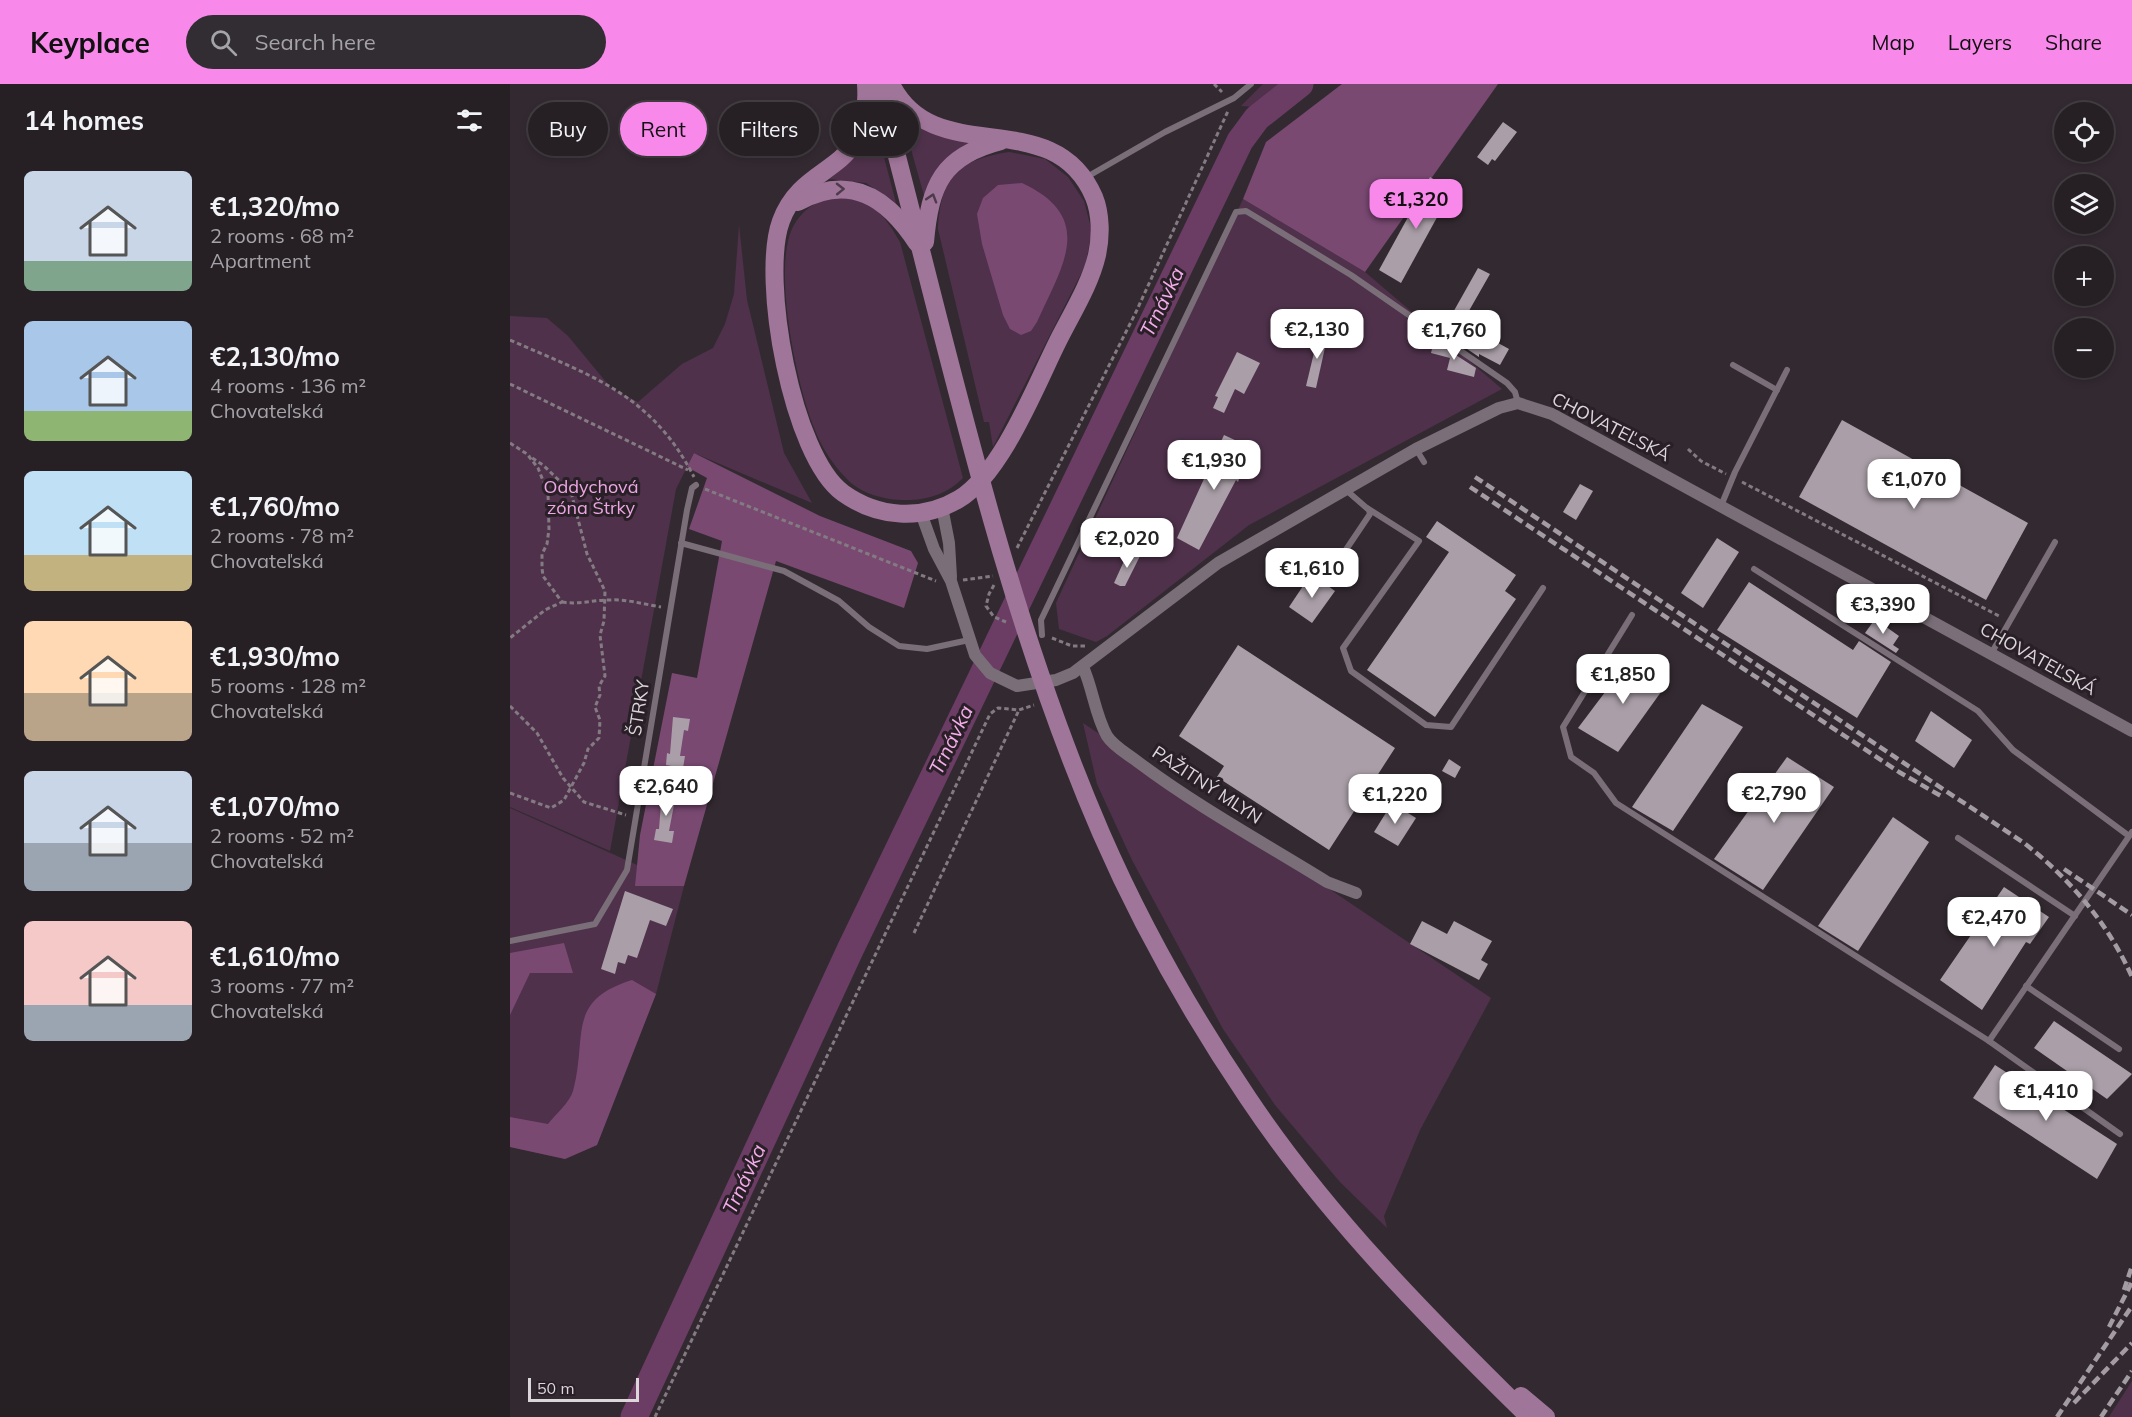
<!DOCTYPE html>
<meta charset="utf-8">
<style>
:root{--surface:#262025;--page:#322d32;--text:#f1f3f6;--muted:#a4a3a7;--line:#423e42;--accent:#f888ea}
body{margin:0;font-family:Mulish,sans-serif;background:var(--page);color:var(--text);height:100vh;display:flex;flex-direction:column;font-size:22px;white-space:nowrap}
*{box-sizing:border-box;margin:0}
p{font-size:20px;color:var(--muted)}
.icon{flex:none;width:33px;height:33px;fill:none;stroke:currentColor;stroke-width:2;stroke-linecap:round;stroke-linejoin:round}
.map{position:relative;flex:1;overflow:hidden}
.details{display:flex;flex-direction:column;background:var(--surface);width:510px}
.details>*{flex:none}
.hud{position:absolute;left:18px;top:18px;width:570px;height:54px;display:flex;gap:12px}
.fabs{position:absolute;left:1544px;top:18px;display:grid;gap:12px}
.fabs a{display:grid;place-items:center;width:60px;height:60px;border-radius:50%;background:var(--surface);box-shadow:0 3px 9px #0003,0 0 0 2px var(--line);font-size:30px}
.scale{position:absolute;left:18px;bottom:15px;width:111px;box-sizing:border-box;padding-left:6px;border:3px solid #dcd6db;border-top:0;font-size:16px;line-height:21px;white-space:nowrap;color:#dcd6db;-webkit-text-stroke:4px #292027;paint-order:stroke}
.price{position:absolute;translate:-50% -51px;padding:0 14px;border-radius:12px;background:#fff;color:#222;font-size:20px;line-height:39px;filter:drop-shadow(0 2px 3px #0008)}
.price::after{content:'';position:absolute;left:50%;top:36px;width:18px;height:14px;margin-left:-9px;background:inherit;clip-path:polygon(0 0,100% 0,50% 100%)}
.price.active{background:var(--accent);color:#111}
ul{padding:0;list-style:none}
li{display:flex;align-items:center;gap:18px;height:150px;padding:0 24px}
li span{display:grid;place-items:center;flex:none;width:168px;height:120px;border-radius:9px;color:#555}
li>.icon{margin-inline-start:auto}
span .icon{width:72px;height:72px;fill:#fffc;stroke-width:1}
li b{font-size:26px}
h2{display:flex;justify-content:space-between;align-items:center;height:72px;padding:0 24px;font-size:26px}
.pill{padding:0 21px;border-radius:27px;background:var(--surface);box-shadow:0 3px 9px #0003,0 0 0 2px var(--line);font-size:21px;line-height:54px}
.pill.active{background:var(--accent);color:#111}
header{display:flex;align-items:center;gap:36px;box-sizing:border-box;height:84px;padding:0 30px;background:var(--accent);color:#111}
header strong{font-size:28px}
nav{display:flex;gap:33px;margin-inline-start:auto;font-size:21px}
.search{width:420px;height:54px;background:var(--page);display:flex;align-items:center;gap:15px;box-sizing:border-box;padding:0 21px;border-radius:33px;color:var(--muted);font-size:22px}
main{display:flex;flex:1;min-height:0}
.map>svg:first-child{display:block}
.green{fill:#4f314b}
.forest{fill:#794972}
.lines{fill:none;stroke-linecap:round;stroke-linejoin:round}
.river{stroke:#6b3d65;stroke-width:27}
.building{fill:#aa9fa8}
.path{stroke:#837b81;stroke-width:3;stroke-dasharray:4.5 3;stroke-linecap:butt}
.lane{stroke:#7a6f78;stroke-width:6}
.street{stroke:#7a6f78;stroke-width:12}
.primary{stroke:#a0759a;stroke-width:18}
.rail{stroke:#a39ca2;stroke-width:4.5;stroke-dasharray:9 4.5;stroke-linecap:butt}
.oneway{stroke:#4d3a4a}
.labels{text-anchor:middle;stroke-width:6;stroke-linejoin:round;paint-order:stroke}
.street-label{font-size:18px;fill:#dcd6db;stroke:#292027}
.park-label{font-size:18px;fill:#eea5e3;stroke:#292027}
.water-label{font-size:20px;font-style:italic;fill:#f5acea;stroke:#292027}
</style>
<header>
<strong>Keyplace</strong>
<div class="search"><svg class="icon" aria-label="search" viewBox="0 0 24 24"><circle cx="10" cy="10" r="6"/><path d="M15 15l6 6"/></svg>Search here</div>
<nav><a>Map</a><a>Layers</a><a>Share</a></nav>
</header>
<main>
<section class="details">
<h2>14 homes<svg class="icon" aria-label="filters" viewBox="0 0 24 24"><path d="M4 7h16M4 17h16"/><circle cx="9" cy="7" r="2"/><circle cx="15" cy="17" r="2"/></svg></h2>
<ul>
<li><span style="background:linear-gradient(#c9d6e8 75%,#7fa58c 0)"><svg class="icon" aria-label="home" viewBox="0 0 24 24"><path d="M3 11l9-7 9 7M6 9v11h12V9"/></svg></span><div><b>€1,320/mo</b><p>2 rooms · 68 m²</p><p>Apartment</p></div></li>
<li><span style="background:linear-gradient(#a9c7e8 75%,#8fb573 0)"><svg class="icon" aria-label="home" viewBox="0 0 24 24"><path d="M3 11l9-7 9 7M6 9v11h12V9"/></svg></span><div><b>€2,130/mo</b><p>4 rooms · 136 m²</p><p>Chovateľská</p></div></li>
<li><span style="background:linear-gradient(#bfe0f5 70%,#c2b280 0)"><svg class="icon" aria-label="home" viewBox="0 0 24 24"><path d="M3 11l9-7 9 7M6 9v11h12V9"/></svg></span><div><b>€1,760/mo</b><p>2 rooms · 78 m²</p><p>Chovateľská</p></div></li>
<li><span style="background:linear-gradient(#ffd9b3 60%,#b9a48a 0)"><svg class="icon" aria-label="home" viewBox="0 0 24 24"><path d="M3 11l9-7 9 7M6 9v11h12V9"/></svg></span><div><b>€1,930/mo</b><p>5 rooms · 128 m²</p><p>Chovateľská</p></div></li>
<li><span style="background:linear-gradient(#c9d6e8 60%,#9aa5b1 0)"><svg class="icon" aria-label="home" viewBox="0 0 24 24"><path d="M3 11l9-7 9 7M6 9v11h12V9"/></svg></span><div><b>€1,070/mo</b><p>2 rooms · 52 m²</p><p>Chovateľská</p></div></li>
<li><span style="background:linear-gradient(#f6c9c9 70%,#9aa5b1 0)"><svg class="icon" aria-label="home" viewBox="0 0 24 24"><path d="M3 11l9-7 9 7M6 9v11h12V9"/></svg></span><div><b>€1,610/mo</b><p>3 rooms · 77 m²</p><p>Chovateľská</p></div></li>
</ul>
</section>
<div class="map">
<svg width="1622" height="1333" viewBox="0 0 1622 1333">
<rect width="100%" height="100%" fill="#332a31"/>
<g class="green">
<polygon points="753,0 774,0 745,23 731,22"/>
<path d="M390,26C411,46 431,56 461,58L415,115Z"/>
<polygon points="364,38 365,39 386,119 356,99 319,95 348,71"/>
<path d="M499,68L535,75L558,93L574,117L582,148L575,182L483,363L479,338H474L428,145C431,92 448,76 499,68Z"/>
<path d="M328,112C363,116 373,129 390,158L453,394C438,409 421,415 400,416C379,417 352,411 337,395C323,381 312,364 305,346C287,304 261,181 284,141C295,123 308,116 328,112Z"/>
<polygon points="733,115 855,188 992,305 739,441 597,552 586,558 549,545 546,519"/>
<polygon points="229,141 237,216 274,369 302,419 184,369 166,405 100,767 0,723 0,232 37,234 58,252 101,304 128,318 172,280 203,264 215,240 224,210"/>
<polygon points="573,639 981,914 910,1046 874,1132 877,1144 830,1098 765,1021 713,945 622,776 587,700"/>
<polygon points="0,724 174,802 146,910 87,1061 55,1075 0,1063"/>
<polygon points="1622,1297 1622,1333 1599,1333 1602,1328"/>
</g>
<g class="forest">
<polygon points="832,0 988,0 855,188 733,115 756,58"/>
<path d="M512,99C587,134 552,182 527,238L521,247L511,251L500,245L493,231L472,160L467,130L473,114L488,101Z"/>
<polygon points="184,369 310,432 401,467 408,479 394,524 266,477 174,802 125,802 130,751 162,589 187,594 212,457 179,445 197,394 177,383"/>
<polygon points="54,859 63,889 20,889 0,931 0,869"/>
<path d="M122,896L146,910L87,1061L55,1075L0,1063V1033L38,1040C45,1031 60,1018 63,1007C78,952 55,917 122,896Z"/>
</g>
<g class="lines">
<polyline class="river" points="124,1333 340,866 730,57 747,34 790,0"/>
</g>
<g class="building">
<polygon points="993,38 1007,48 985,77 982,75 978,81 967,73"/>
<polygon points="920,93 942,106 891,199 869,186"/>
<polygon points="968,184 980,190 952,239 999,265 990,281 969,270 969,273 932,248"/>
<polygon points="809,248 818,250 806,304 796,302"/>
<polygon points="924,257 966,284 964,293 937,286 940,274 921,269"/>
<polygon points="727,268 750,279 734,310 725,305 714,329 703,324 708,313 705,312"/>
<polygon points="1332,336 1518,439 1476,516 1289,413"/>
<polygon points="714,351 740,363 728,398 726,396 689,466 667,454"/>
<polygon points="1070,400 1083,407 1066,436 1053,428"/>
<polygon points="927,437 1006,491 995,507 1006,515 925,633 857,586 939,468 916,453"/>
<polygon points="1207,454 1229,468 1193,524 1171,509"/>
<polygon points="619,466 630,472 615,502 610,502 604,499"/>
<polygon points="801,490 825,507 802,539 779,523"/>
<polygon points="1239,498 1343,566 1349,557 1381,578 1347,634 1207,546"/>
<polygon points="1365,535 1389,552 1383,561 1389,565 1386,569 1355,549"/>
<polygon points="728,561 885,664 819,766 707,693 714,682 669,652"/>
<polygon points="1123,571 1156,601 1108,668 1068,644"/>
<polygon points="1192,620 1233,643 1163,747 1122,723"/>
<polygon points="1421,627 1462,656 1444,684 1405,657"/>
<polygon points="163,633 180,635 178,647 174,646 170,672 175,672 173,684 156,681 157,669 160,670"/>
<polygon points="1277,673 1324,703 1253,806 1204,775"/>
<polygon points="939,675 951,683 945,694 932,687"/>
<polygon points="152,707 169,710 167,721 164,721 159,747 164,747 162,759 144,756 146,745 149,745"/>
<polygon points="882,719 906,734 888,762 864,748"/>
<polygon points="1383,733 1419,758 1348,867 1308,842"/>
<polygon points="1494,803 1539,833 1520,860 1516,858 1472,926 1430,896"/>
<polygon points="115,807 163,825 156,842 140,836 127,874 118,871 115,880 108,878 105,890 91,885"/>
<polygon points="912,837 937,850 944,837 982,857 971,876 978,880 969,896 900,860"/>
<polygon points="1544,937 1622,990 1597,1015 1524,964"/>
<polygon points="1485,981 1607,1060 1587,1095 1463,1014"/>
</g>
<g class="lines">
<g class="path">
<polyline points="704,0 712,8"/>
<path d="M0,256C81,292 141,309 184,393"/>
<polyline points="0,300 178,386"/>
<polyline points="0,359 17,370 28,384 38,409 39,445 37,460 32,470 32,484 33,492 52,518 35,526 0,554"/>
<polyline points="1178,365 1191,377 1216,390"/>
<polyline points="1232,398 1491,533"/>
<polyline points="195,405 426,497"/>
<polyline points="507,464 626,228 718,27"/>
<polyline points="453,496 483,492"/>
<polyline points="484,501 479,510 476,522 484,533 496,538"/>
<path d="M52,518C69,521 82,516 99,516C116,515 133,520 151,523"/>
<polyline points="542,554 562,562 576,562"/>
<polyline points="0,622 27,649 53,694 74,718 116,731"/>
<polyline points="0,709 41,724 54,716 74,679 78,665 89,654 90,636 85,623 90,611 89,602 95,592 90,551 94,537 95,507 77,470 61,408 33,381 19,372"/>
<polyline points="404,849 509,626"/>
<polyline points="145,1333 480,630 488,624 509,626 524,621"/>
</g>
<g class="lane">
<polyline points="575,94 655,48 724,14 741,0"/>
<polyline points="1223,281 1267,306"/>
<polyline points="906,365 914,378"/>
<polyline points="1211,422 1225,388 1277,286"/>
<polyline points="857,424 909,457 833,564 841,587 916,641 941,643 1033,504"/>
<polyline points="171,459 274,487 329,517 359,543 389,562 417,565 459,556"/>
<polyline points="823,485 860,430 859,426 836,406"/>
<polyline points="1244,485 1468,627 1503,666 1619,752"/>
<polyline points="1122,531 1053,643 1061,673 1084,689 1106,719 1479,957 1622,748"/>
<polyline points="532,551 531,536 726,128 736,127 841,191 997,299 1005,308 1008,319"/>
<polyline points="1481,570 1545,458"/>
<polyline points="1448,754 1565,832"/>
<polyline points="0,857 85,840 117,786 177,426 182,404 186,401"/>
<polyline points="1516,902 1609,965"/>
<polyline points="1479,957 1610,1050"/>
</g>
<g class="street">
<polyline points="432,423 439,459 441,493"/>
<polyline points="411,429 424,465 441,497 465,571 480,589 507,602 546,596 563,589 708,479 906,365 989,324 1008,319 1042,330 1622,647"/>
<path d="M573,583C583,605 585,631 597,652C604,663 618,670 628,678C688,723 754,759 817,798L846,809"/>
</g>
<g class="primary">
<path d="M356,0C362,93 294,74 271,137C250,194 282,372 333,409C368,434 412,437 449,415C492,389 526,301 548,257C562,229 580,201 587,171C591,153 591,130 584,113C543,17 424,88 381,0"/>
<path d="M368,0C435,249 488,511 591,749C631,841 682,931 738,1014C817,1132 918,1234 1019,1333"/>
<path d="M288,118C340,89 377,113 407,159"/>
<path d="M415,158C420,101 432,72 491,57"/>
<polyline points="1011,1312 1036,1333"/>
</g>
<g class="rail">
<path d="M965,393L1514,759C1560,795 1598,839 1622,893"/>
<polyline points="960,403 1389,688 1431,712"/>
<polyline points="1554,785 1622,831"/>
<polyline points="1614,1206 1622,1182"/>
<polyline points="1599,1243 1622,1198"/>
<polyline points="1564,1319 1622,1259"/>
<polyline points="1547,1333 1622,1222"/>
<polyline points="1591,1333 1622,1287"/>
</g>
</g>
<defs><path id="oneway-chevron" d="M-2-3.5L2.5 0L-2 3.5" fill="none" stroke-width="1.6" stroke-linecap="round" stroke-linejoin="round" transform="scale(1.5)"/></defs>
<g class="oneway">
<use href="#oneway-chevron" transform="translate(330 105) rotate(-1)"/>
<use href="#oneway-chevron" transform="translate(422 114) rotate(-73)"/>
</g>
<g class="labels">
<g class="street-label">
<text transform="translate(1101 343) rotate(27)" y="6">CHOVATEĽSKÁ</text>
<text transform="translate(1528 575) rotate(29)" y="6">CHOVATEĽSKÁ</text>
<text transform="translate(129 624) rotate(-81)" y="6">ŠTRKY</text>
<text transform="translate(697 701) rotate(33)" y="6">PAŽITNÝ MLYN</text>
</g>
<g class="park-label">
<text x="81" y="409">Oddychová<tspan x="81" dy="21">zóna Štrky</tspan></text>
</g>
<g class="water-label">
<text transform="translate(652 218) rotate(-64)" y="7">Trnávka</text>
<text transform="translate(441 656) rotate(-64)" y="7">Trnávka</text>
<text transform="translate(234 1095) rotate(-65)" y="7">Trnávka</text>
</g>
</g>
</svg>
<div class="fabs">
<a><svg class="icon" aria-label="locate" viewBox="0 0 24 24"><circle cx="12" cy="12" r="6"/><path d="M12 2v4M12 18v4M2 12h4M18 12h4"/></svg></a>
<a><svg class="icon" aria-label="layers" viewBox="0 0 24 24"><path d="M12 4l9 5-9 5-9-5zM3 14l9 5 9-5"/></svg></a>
<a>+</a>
<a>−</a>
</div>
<div class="scale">50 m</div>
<b class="price active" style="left:906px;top:146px">€1,320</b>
<b class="price" style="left:807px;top:276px">€2,130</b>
<b class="price" style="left:944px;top:277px">€1,760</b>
<b class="price" style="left:704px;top:407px">€1,930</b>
<b class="price" style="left:1404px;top:426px">€1,070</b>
<b class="price" style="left:617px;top:485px">€2,020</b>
<b class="price" style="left:802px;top:515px">€1,610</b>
<b class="price" style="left:1373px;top:551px">€3,390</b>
<b class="price" style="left:1113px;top:621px">€1,850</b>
<b class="price" style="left:156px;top:733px">€2,640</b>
<b class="price" style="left:1264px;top:740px">€2,790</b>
<b class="price" style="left:885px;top:741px">€1,220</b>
<b class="price" style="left:1484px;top:864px">€2,470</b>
<b class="price" style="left:1536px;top:1038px">€1,410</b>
<div class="hud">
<a class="pill">Buy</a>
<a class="pill active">Rent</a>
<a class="pill">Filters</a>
<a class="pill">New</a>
</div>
</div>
</main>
